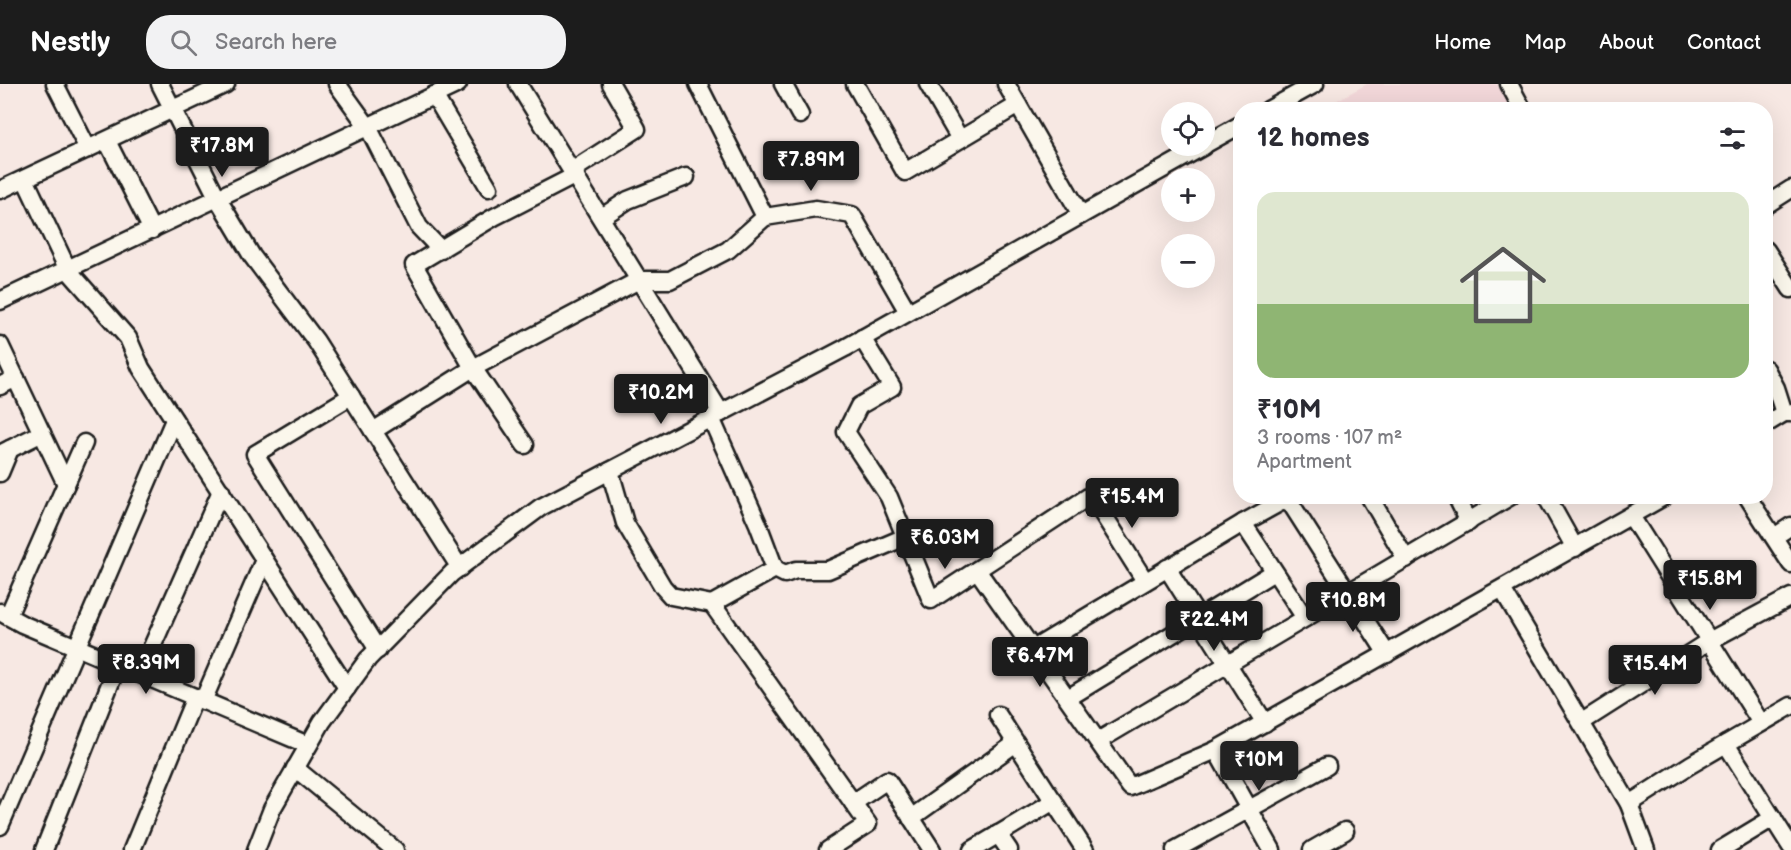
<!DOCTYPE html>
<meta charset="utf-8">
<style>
:root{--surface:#fff;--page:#f2f2f3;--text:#2b2b33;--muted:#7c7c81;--line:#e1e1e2;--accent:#1c1c1c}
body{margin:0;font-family:"Balsamiq Sans",sans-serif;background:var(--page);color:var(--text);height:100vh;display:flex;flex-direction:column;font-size:22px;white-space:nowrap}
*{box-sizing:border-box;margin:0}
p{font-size:20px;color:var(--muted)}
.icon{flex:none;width:33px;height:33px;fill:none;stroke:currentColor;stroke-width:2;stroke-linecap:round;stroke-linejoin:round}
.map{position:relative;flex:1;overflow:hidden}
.drawer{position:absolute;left:1233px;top:18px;width:540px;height:402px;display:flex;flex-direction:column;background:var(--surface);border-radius:24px;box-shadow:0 6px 24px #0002}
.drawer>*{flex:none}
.buttons{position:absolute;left:1161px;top:18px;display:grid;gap:12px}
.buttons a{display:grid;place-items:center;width:54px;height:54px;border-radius:50%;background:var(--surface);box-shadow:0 6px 24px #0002;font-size:30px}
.price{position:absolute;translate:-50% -51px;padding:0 14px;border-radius:6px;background:var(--accent);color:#fff;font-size:20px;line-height:39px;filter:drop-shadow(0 2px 3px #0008)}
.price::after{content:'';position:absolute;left:50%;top:36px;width:18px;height:14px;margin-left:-9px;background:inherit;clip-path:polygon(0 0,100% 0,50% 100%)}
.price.current{background:#222;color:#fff}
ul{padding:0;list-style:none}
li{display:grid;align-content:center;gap:12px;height:318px;padding:0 24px}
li+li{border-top:2px solid var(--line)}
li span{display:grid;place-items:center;height:186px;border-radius:18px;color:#555}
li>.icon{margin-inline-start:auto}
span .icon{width:108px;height:108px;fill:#fffc;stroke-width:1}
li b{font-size:26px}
h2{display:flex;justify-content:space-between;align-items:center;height:72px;padding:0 24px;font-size:26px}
header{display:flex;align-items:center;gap:36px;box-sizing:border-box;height:84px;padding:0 30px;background:var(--accent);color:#fff}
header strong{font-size:28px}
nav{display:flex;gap:33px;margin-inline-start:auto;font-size:21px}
.search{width:420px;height:54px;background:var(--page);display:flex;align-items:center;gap:15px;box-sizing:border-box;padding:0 21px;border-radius:24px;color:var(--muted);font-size:22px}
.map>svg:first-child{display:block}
.built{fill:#f2d7d9}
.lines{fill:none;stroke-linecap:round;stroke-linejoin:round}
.minor-casing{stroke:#1c1c1c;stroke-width:21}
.minor{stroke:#fbf7ec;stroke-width:16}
</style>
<header>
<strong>Nestly</strong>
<div class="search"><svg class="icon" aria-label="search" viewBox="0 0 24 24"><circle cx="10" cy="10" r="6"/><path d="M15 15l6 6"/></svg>Search here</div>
<nav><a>Home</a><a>Map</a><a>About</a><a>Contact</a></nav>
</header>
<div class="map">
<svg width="1791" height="766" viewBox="0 0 1791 766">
<rect width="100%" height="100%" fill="#f7e8e3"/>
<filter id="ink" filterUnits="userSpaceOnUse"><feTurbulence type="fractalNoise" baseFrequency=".0167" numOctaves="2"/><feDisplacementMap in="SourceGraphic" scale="12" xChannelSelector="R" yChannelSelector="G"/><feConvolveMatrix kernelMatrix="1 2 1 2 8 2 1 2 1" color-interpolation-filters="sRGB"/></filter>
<g filter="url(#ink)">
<polygon class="built" points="1367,0 1497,0 1511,25 1321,25"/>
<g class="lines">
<g class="minor-casing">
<g id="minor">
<polyline points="55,0 88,65"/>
<polyline points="160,0 218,115 252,172 316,257 460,484"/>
<polyline points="337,0 368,43 419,143 441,166"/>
<polyline points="518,0 721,329"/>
<polyline points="698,0 765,133 816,125 852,131 908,228"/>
<polyline points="783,0 800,31"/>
<polyline points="855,0 905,88 1018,21"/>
<polyline points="928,0 960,55"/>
<polyline points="1006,0 1081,131"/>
<polyline points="1509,0 1523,26"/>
<polyline points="434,11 489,104"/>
<polyline points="1268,26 1315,0"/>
<polyline points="107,57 152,146"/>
<polyline points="1204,61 1240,41"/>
<polyline points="573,86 637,45 611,0"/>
<polyline points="25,95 68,186 128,254 141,284 347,604"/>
<polyline points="0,106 226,0"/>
<polyline points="1766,121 1791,105"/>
<polyline points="598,128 602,133 628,116 686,93"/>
<polyline points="1766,166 1791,205"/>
<polyline points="0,217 458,0"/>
<polyline points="862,254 892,303 859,322 846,348 889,413 931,516 1091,411 1145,497"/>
<polyline points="0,261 66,400"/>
<polyline points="1766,285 1776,304 1784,329"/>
<polyline points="0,302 16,294"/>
<polyline points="351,312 255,370 378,566"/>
<polyline points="711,334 758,440 775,485 712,520"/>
<polyline points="1766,340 1784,329 1791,329"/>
<polyline points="373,347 473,284 639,196 670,196 728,166 765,133"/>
<polyline points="525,361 473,284 414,181 494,133 576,91"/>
<polyline points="0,370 42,349"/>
<polyline points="610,387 625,439 663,503 671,512 712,520 868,740 828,766"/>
<polyline points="0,389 10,365"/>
<polyline points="1286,412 1387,570"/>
<polyline points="1369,412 1406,475"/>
<polyline points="1456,412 1469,438"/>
<polyline points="1546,412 1575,464"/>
<polyline points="1747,412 1791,480"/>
<polyline points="1631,432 1761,639"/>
<polyline points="1243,439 1305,534"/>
<polyline points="1774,453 1791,442"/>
<polyline points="1167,484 1265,639"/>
<polyline points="775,485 785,490 796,486 828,486 905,453"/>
<polyline points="977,486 1130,703 1216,666 1665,412"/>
<polyline points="1502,505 1629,720 1646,766"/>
<polyline points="0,528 22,540 308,661"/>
<polyline points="8,532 84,359"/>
<polyline points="1033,565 1243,439 1292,412"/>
<polyline points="140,590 221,407"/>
<polyline points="1068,614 1274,488"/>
<polyline points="203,617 264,476"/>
<polyline points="998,631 1085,766"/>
<polyline points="1582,638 1709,557 1791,513"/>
<polyline points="1098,657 1511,412"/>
<polyline points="1726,660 1791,763"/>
<polyline points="1216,666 1272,766"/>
<polyline points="295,684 395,766"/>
<polyline points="853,719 887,696 932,766"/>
<polyline points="1629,720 1690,681 1791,622"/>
<polyline points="911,734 1016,659"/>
<polyline points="0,742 174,336"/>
<polyline points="998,750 1009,766"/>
<polyline points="44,766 118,580"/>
<polyline points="132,766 195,613"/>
<polyline points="256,766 272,725 322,638 368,575 452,489 541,423 845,264 1204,62"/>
<polyline points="972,766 1054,717"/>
<polyline points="1175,766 1327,682"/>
<polyline points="1312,766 1345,747"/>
<polyline points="1720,766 1773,734"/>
</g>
</g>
<use href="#minor" class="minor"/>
</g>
</g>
</svg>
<div class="buttons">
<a><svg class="icon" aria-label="locate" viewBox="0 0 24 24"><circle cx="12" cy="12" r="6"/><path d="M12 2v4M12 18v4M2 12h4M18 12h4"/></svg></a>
<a>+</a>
<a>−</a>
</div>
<b class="price" style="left:222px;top:94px">₹17.8M</b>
<b class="price" style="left:811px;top:108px">₹7.89M</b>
<b class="price" style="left:661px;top:341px">₹10.2M</b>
<b class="price" style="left:1132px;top:445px">₹15.4M</b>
<b class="price" style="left:945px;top:486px">₹6.03M</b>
<b class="price" style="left:1710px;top:527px">₹15.8M</b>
<b class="price" style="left:1353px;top:549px">₹10.8M</b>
<b class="price" style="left:1214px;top:568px">₹22.4M</b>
<b class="price" style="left:1040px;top:604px">₹6.47M</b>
<b class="price" style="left:146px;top:611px">₹8.39M</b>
<b class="price" style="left:1655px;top:612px">₹15.4M</b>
<b class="price current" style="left:1259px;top:708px">₹10M</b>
<section class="drawer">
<h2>12 homes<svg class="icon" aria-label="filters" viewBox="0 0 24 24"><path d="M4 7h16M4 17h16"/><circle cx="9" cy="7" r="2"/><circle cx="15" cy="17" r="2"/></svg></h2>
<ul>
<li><span style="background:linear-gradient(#dfe7d0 60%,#8fb573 0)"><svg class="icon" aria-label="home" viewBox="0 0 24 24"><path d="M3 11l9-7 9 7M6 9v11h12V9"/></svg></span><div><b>₹10M</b><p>3 rooms · 107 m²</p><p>Apartment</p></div></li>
</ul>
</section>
</div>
